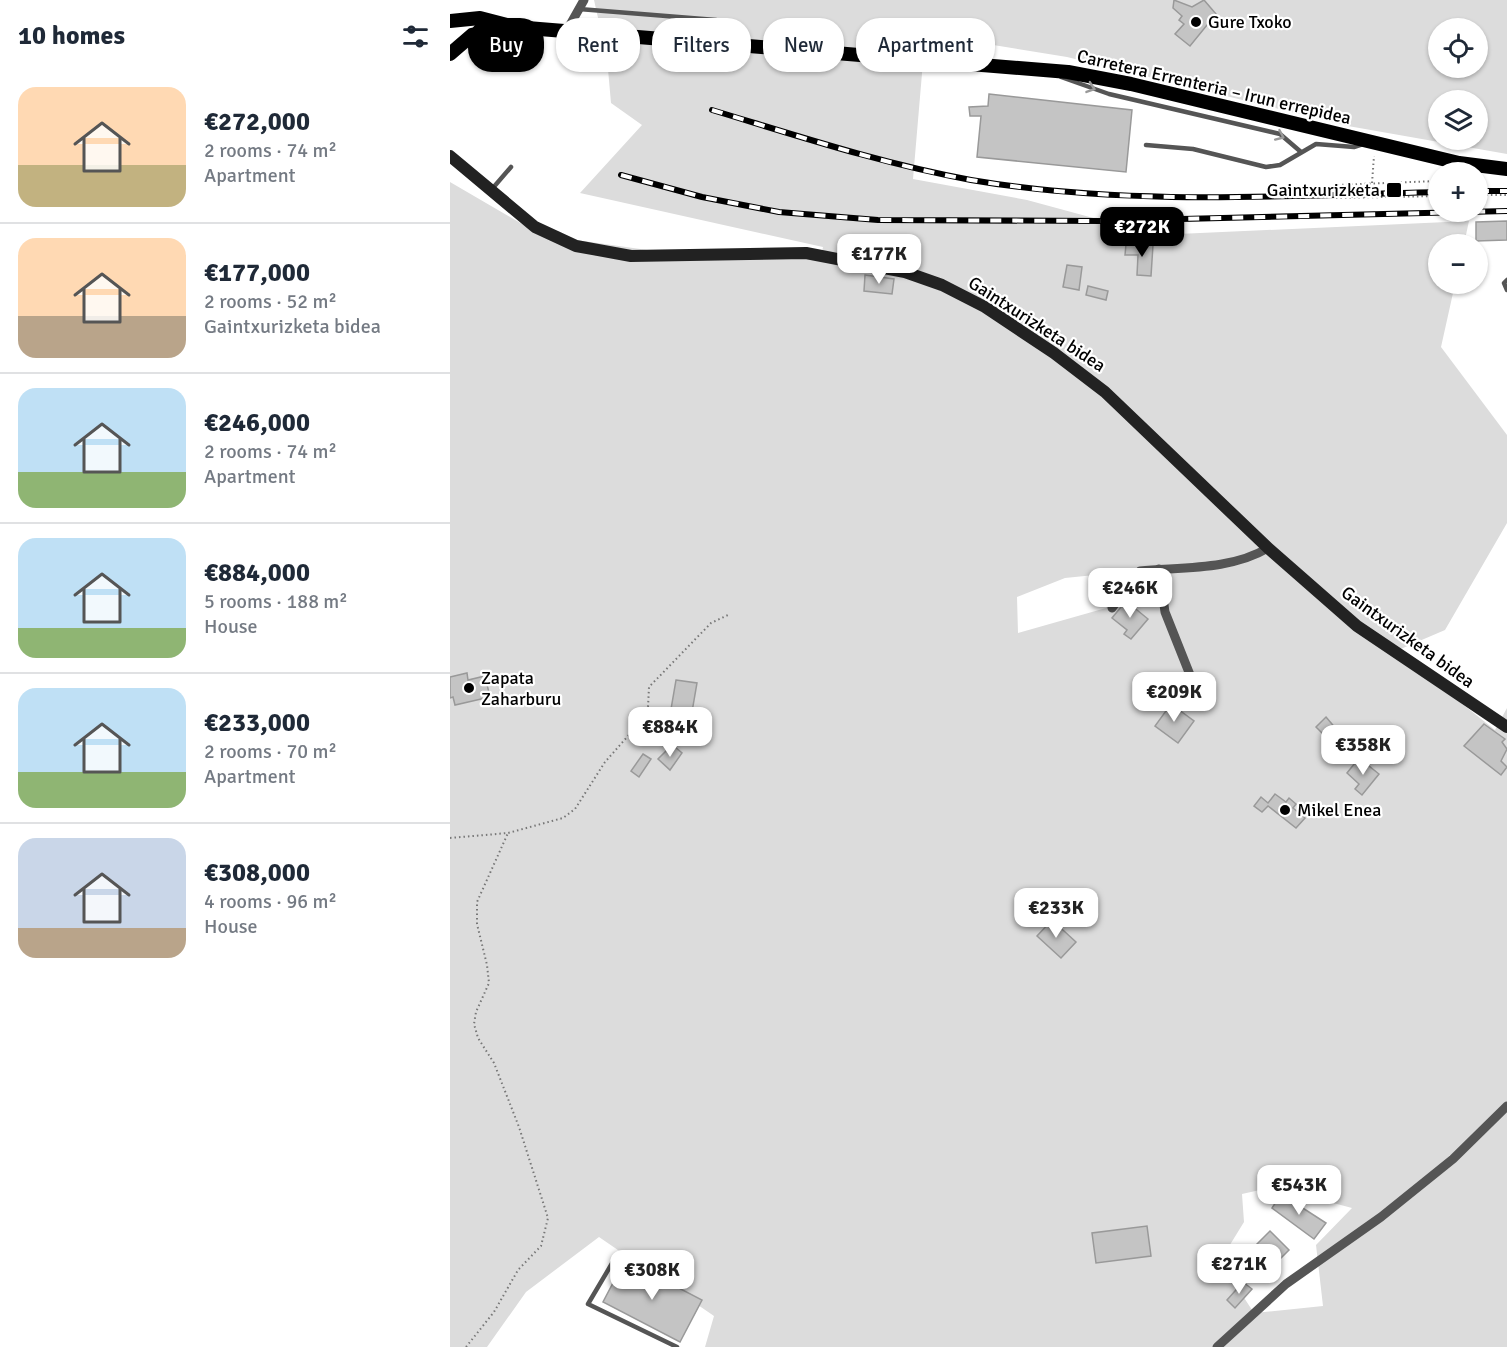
<!DOCTYPE html>
<meta charset="utf-8">
<style>
:root{--surface:#fff;--page:#f2f2f3;--text:#1f2937;--muted:#747a83;--line:#e0e1e3;--accent:#000}
body{margin:0;font-family:Signika,sans-serif;background:var(--page);color:var(--text);height:100vh;display:flex;flex-direction:column;font-size:22px;white-space:nowrap}
*{box-sizing:border-box;margin:0}
p{font-size:20px;color:var(--muted)}
.icon{flex:none;width:33px;height:33px;fill:none;stroke:currentColor;stroke-width:2;stroke-linecap:round;stroke-linejoin:round}
.map{position:relative;flex:1;overflow:hidden}
.drawer{display:flex;flex-direction:column;background:var(--surface);width:450px}
.drawer>*{flex:none}
.banner{position:absolute;left:18px;top:18px;width:570px;height:54px;display:flex;gap:12px}
.tools{position:absolute;left:978px;top:18px;display:grid;gap:12px}
.tools a{display:grid;place-items:center;width:60px;height:60px;border-radius:50%;background:var(--surface);box-shadow:0 2px 4px #0004;font-size:30px}
.price{position:absolute;translate:-50% -51px;padding:0 14px;border-radius:12px;background:#fff;color:#222;font-size:20px;line-height:39px;filter:drop-shadow(0 2px 3px #0008)}
.price::after{content:'';position:absolute;left:50%;top:36px;width:18px;height:14px;margin-left:-9px;background:inherit;clip-path:polygon(0 0,100% 0,50% 100%)}
.price.active{background:var(--accent);color:#fff}
ul{padding:0;list-style:none}
li{display:flex;align-items:center;gap:18px;height:150px;padding:0 18px}
li+li{border-top:2px solid var(--line)}
li span{display:grid;place-items:center;flex:none;width:168px;height:120px;border-radius:18px;color:#555}
li>.icon{margin-inline-start:auto}
span .icon{width:72px;height:72px;fill:#fffc;stroke-width:1}
li b{font-size:26px}
h2{display:flex;justify-content:space-between;align-items:center;height:72px;padding:0 18px;font-size:26px}
.chip{padding:0 21px;border-radius:24px;background:var(--surface);box-shadow:0 2px 4px #0004;font-size:21px;line-height:54px}
.chip.active{background:var(--accent);color:#fff}
main{display:flex;flex:1;min-height:0}
.map>svg:first-child{display:block}
.green{fill:#dcdcdc;fill-rule:evenodd}
.building{fill:#c4c4c4;stroke:#999;stroke-width:1.5}
.lines{fill:none;stroke-linecap:round;stroke-linejoin:round}
.path{stroke:#777;stroke-width:2;stroke-dasharray:1.5 3;stroke-linecap:butt}
.service{stroke:#555;stroke-width:4.5}
.minor{stroke:#555;stroke-width:9}
.secondary{stroke:#222;stroke-width:12}
.primary{stroke:#000;stroke-width:14}
.rail-casing{stroke:#000;stroke-width:6}
.rail{stroke:#fff;stroke-width:4;stroke-dasharray:11;stroke-linecap:butt}
.oneway{stroke:#999}
.poi-dot{fill:#000;stroke:#fff;stroke-width:2}
.labels{text-anchor:middle;stroke-width:4.5;stroke-linejoin:round;paint-order:stroke}
.poi-label{font-size:18px;fill:#000;stroke:#fff;text-anchor:start}
.street-label{font-size:18px;fill:#000;stroke:#fff}
</style>
<main>
<section class="drawer">
<h2>10 homes<svg class="icon" aria-label="filters" viewBox="0 0 24 24"><path d="M4 7h16M4 17h16"/><circle cx="9" cy="7" r="2"/><circle cx="15" cy="17" r="2"/></svg></h2>
<ul>
<li><span style="background:linear-gradient(#ffd9b3 65%,#c2b280 0)"><svg class="icon" aria-label="home" viewBox="0 0 24 24"><path d="M3 11l9-7 9 7M6 9v11h12V9"/></svg></span><div><b>€272,000</b><p>2 rooms · 74 m²</p><p>Apartment</p></div></li>
<li><span style="background:linear-gradient(#ffd9b3 65%,#b9a48a 0)"><svg class="icon" aria-label="home" viewBox="0 0 24 24"><path d="M3 11l9-7 9 7M6 9v11h12V9"/></svg></span><div><b>€177,000</b><p>2 rooms · 52 m²</p><p>Gaintxurizketa bidea</p></div></li>
<li><span style="background:linear-gradient(#bfe0f5 70%,#8fb573 0)"><svg class="icon" aria-label="home" viewBox="0 0 24 24"><path d="M3 11l9-7 9 7M6 9v11h12V9"/></svg></span><div><b>€246,000</b><p>2 rooms · 74 m²</p><p>Apartment</p></div></li>
<li><span style="background:linear-gradient(#bfe0f5 75%,#8fb573 0)"><svg class="icon" aria-label="home" viewBox="0 0 24 24"><path d="M3 11l9-7 9 7M6 9v11h12V9"/></svg></span><div><b>€884,000</b><p>5 rooms · 188 m²</p><p>House</p></div></li>
<li><span style="background:linear-gradient(#bfe0f5 70%,#8fb573 0)"><svg class="icon" aria-label="home" viewBox="0 0 24 24"><path d="M3 11l9-7 9 7M6 9v11h12V9"/></svg></span><div><b>€233,000</b><p>2 rooms · 70 m²</p><p>Apartment</p></div></li>
<li><span style="background:linear-gradient(#c9d6e8 75%,#b9a48a 0)"><svg class="icon" aria-label="home" viewBox="0 0 24 24"><path d="M3 11l9-7 9 7M6 9v11h12V9"/></svg></span><div><b>€308,000</b><p>4 rooms · 96 m²</p><p>House</p></div></li>
</ul>
</section>
<div class="map">
<svg width="1057" height="1347" viewBox="0 0 1057 1347">
<rect width="100%" height="100%" fill="#fff"/>
<path class="green" d="M144,0H1057V154L898,126L617,57L531,43L516,50H474L463,179L577,200L706,235L1019,221L1014,244H988V284H1005L991,347L1057,435V523L995,630L946,651L1045,730L1057,708V1347H255L264,1316L149,1237L76,1292L37,1347H0V182L91,235L268,260L371,256L373,247L130,193L192,125L161,103L157,58ZM988,28H1028V68H988ZM988,100H1028V140H988ZM684,571L656,608L568,633L567,597L615,578ZM823,1187L902,1208L866,1245L873,1306L804,1313L770,1261L794,1222L792,1194Z"/>
<g class="building">
<polygon points="724,0 742,7 754,0 766,14 740,46 725,34 734,24 729,20 732,16 723,8"/>
<polygon points="539,94 682,110 676,172 527,157 531,116 520,116 519,107 538,106"/>
<polygon points="1057,221 1057,240 1026,241 1026,222"/>
<polygon points="676,244 703,245 701,276 687,275 688,255 675,255"/>
<polygon points="617,265 632,267 629,290 613,287"/>
<polygon points="415,275 444,279 442,294 414,291"/>
<polygon points="638,286 658,291 656,300 636,295"/>
<polygon points="676,601 698,619 681,639 674,634 677,630 662,618"/>
<polygon points="17,673 18,680 35,676 40,697 5,705 3,697 0,698 0,677"/>
<polygon points="226,680 247,683 242,712 221,709"/>
<polygon points="721,704 744,721 728,743 705,726"/>
<polygon points="876,717 887,730 878,739 866,727"/>
<polygon points="1034,724 1055,739 1052,742 1057,749 1051,761 1057,767 1051,775 1014,746"/>
<polygon points="225,747 232,753 220,770 208,759 217,750 220,752"/>
<polygon points="193,754 201,759 189,777 181,771"/>
<polygon points="909,758 929,774 912,795 905,789 909,784 897,773"/>
<polygon points="825,794 836,802 839,798 846,804 843,808 855,818 846,828 818,806 812,812 804,806 811,797 818,803"/>
<polygon points="602,920 626,942 611,958 587,936"/>
<polygon points="831,1194 876,1223 864,1239 822,1208"/>
<polygon points="697,1226 701,1256 646,1263 642,1233"/>
<polygon points="820,1231 839,1250 825,1264 806,1245"/>
<polygon points="175,1260 252,1300 230,1342 153,1302"/>
<polygon points="793,1282 802,1289 785,1308 777,1300"/>
</g>
<g class="lines">
<g class="path">
<polyline points="988,181 885,185 885,198 988,196"/>
<polyline points="1028,182 1032,195 1057,195"/>
<polyline points="922,183 924,156"/>
<polyline points="0,838 58,833 113,818 125,809 155,762 193,719 198,707 199,687 261,623 278,615"/>
<polyline points="16,1347 44,1312 68,1270 91,1246 98,1218 69,1127 44,1063 28,1038 24,1024 26,1012 39,983 37,965 27,924 27,902 58,833"/>
</g>
<g class="service">
<polyline points="129,9 266,20 280,40"/>
<polyline points="611,77 659,94 830,134 851,152"/>
<polyline points="696,145 743,149 816,167 830,165 866,144 904,147 913,144"/>
<polyline points="42,189 61,167"/>
<polyline points="1057,280 1054,283 1057,290"/>
<polyline points="164,1260 138,1304 227,1347"/>
</g>
<g class="minor">
<polyline points="116,32 134,0"/>
<polyline points="709,569 715,612 750,700"/>
<path d="M662,608L690,571C733,567 781,570 818,548"/>
<polyline points="767,1347 836,1284 931,1217 1003,1159 1057,1106"/>
</g>
<polyline class="secondary" points="0,156 85,227 126,246 181,256 356,253 455,272 492,285 535,307 604,353 655,392 818,548 907,626 1057,727"/>
<g class="primary">
<polyline points="0,21 30,18 57,25"/>
<polyline points="0,54 22,35 65,27 618,72 681,84 1009,163 1057,169"/>
</g>
<g class="rail-casing">
<g id="rail">
<path d="M262,110C348,136 433,164 521,180C675,206 833,196 988,192"/>
<polyline points="171,175 252,197 329,212 428,220 652,221 1057,211"/>
<polyline points="1028,191 1057,191"/>
</g>
</g>
<use href="#rail" class="rail"/>
</g>
<defs><path id="oneway-chevron" d="M-2-3.5L2.5 0L-2 3.5" fill="none" stroke-width="1.6" stroke-linecap="round" stroke-linejoin="round" transform="scale(1.5)"/></defs>
<g class="oneway">
<use href="#oneway-chevron" transform="translate(641 88) rotate(19)"/>
<use href="#oneway-chevron" transform="translate(830 136) rotate(24)"/>
</g>
<g class="poi-dot">
<circle cx="746" cy="22" r="6"/>
<rect x="936" y="182" width="16" height="16" rx="3"/>
<circle cx="19" cy="688" r="6"/>
<circle cx="835" cy="810" r="6"/>
</g>
<g class="labels">
<g class="poi-label">
<text x="758" y="28">Gure Txoko</text>
<text x="930" y="196" text-anchor="end">Gaintxurizketa</text>
<text x="31" y="684">Zapata<tspan x="31" dy="21">Zaharburu</tspan></text>
<text x="847" y="816">Mikel Enea</text>
</g>
<g class="street-label">
<text transform="translate(764 87) rotate(13)" y="6">Carretera Errenteria – Irun errepidea</text>
<text transform="translate(587 324) rotate(33)" y="6">Gaintxurizketa bidea</text>
<text transform="translate(958 637) rotate(36)" y="6">Gaintxurizketa bidea</text>
</g>
</g>
</svg>
<div class="tools">
<a><svg class="icon" aria-label="locate" viewBox="0 0 24 24"><circle cx="12" cy="12" r="6"/><path d="M12 2v4M12 18v4M2 12h4M18 12h4"/></svg></a>
<a><svg class="icon" aria-label="layers" viewBox="0 0 24 24"><path d="M12 4l9 5-9 5-9-5zM3 14l9 5 9-5"/></svg></a>
<a>+</a>
<a>−</a>
</div>
<b class="price active" style="left:692px;top:258px">€272K</b>
<b class="price" style="left:429px;top:285px">€177K</b>
<b class="price" style="left:680px;top:619px">€246K</b>
<b class="price" style="left:724px;top:723px">€209K</b>
<b class="price" style="left:220px;top:758px">€884K</b>
<b class="price" style="left:913px;top:776px">€358K</b>
<b class="price" style="left:606px;top:939px">€233K</b>
<b class="price" style="left:849px;top:1216px">€543K</b>
<b class="price" style="left:789px;top:1295px">€271K</b>
<b class="price" style="left:202px;top:1301px">€308K</b>
<div class="banner">
<a class="chip active">Buy</a>
<a class="chip">Rent</a>
<a class="chip">Filters</a>
<a class="chip">New</a>
<a class="chip">Apartment</a>
</div>
</div>
</main>
